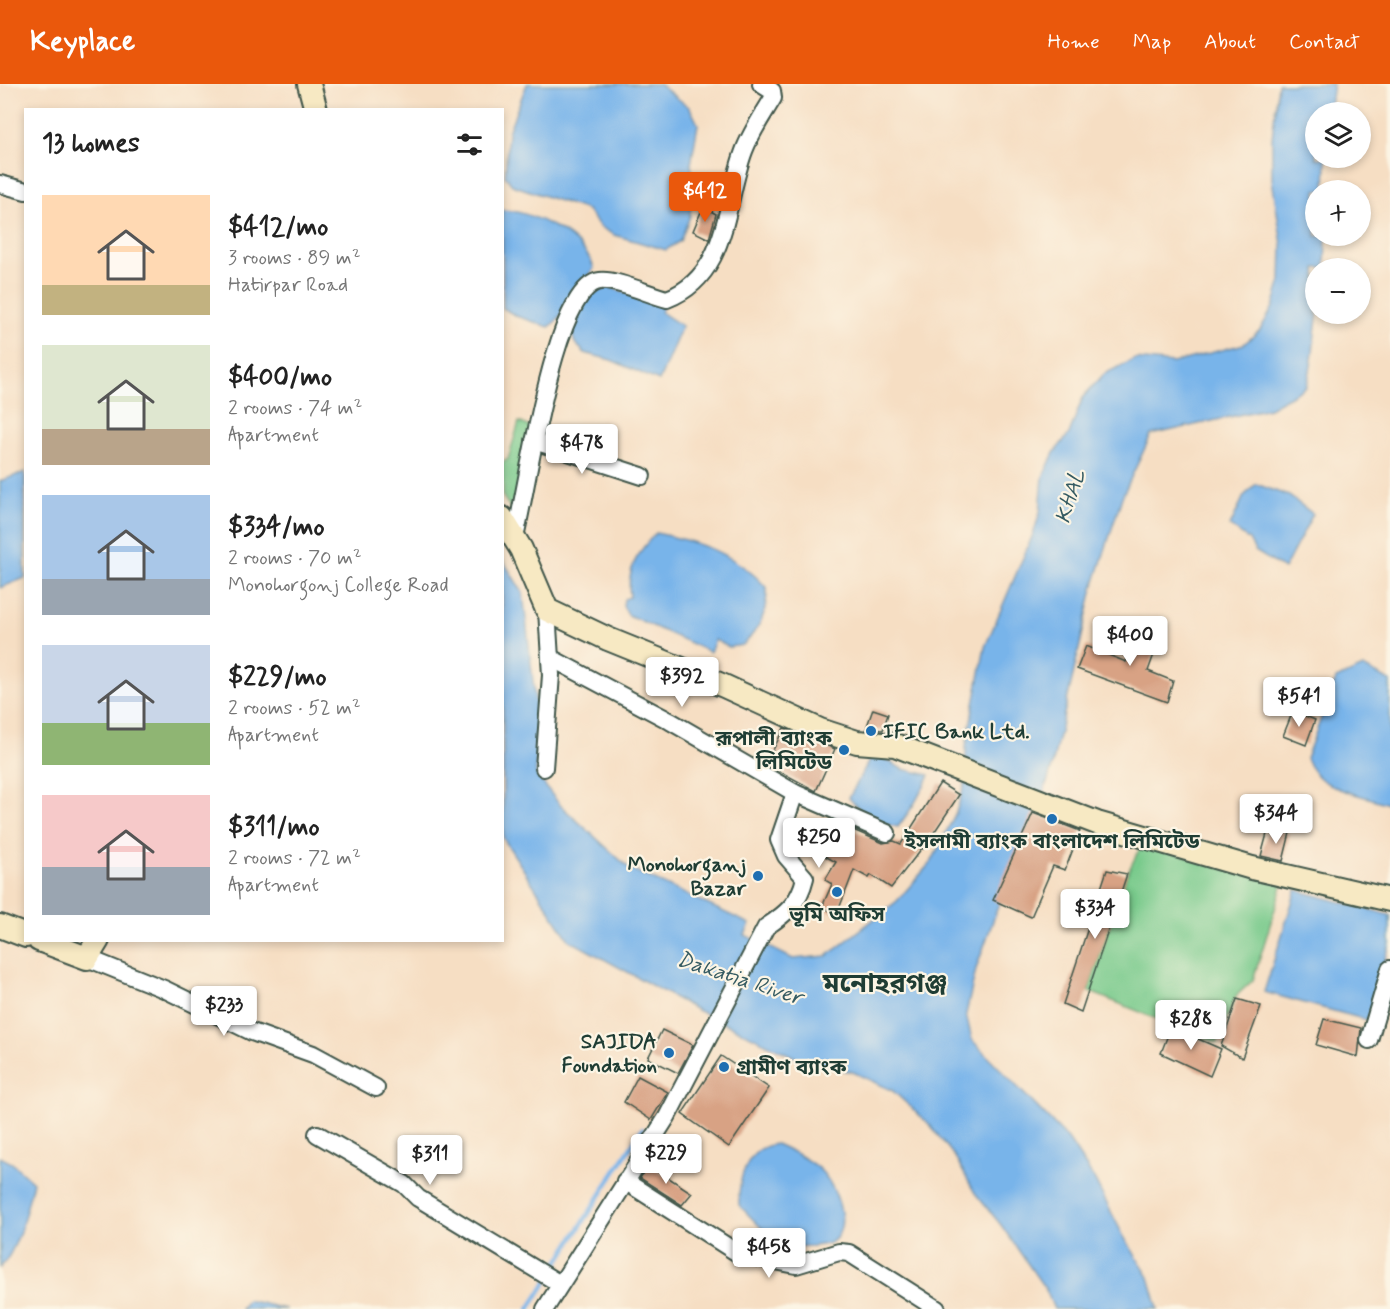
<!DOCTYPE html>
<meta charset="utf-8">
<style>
:root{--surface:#fff;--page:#f2f2f2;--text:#222;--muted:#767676;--accent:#ea580c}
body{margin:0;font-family:Mynerve,"Noto Sans Bengali",sans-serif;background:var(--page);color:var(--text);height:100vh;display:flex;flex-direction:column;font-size:22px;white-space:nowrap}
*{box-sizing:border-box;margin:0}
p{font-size:20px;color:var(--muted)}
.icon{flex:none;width:33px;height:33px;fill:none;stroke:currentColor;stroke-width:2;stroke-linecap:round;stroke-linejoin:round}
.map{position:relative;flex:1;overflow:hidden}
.details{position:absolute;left:24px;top:24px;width:480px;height:834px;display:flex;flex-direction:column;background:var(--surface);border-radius:0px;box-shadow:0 3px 9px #0003}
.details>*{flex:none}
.controls{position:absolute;left:1305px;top:18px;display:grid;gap:12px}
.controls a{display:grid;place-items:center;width:66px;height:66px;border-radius:50%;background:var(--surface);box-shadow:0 3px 9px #0003;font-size:30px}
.price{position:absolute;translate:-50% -51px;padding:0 14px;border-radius:6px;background:#fff;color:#222;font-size:20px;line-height:39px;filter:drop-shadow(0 2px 3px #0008)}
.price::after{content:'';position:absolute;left:50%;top:36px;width:18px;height:14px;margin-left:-9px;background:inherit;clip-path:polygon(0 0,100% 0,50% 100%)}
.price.active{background:var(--accent);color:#fff}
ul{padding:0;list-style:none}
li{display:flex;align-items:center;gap:18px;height:150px;padding:0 18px}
li span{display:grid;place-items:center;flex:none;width:168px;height:120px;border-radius:0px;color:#555}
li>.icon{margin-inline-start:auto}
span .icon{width:72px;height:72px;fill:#fffc;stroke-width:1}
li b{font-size:26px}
h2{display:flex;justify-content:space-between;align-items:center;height:72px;padding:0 18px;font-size:26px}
header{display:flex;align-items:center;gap:36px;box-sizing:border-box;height:84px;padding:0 30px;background:var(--accent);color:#fff}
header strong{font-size:28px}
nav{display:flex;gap:33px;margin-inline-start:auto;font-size:21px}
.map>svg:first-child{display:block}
.green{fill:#79ca8c;stroke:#4c8460;stroke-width:1.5}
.water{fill:#78b4ea;stroke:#4c788f;stroke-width:1.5}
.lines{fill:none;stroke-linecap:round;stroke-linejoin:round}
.stream{stroke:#78b4ea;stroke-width:4.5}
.building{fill:#d8a284}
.street-casing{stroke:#3f5549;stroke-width:20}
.secondary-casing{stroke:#3f5549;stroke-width:26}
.street{stroke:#fff;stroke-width:16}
.secondary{stroke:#f7e9c3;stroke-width:22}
.poi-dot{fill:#1f6fb2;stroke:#fcf5e5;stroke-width:2}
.labels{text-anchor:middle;stroke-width:4.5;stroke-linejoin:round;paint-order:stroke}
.poi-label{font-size:21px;font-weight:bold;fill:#1f3d34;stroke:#fcf5e5;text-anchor:end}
.water-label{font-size:22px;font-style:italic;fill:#355b62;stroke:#fcf5e5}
.district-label{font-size:27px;font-weight:bold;fill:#1f3d34;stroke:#fcf5e5}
</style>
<header>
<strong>Keyplace</strong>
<nav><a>Home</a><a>Map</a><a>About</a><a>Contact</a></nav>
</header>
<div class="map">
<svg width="1390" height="1225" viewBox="0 0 1390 1225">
<rect width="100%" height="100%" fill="#fcf5e5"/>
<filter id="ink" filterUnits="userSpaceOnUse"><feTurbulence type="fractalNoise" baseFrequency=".0167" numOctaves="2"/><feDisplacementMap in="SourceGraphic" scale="12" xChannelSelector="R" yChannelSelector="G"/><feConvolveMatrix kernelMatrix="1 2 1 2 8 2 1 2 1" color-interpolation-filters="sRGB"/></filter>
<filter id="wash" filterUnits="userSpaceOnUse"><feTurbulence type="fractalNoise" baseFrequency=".008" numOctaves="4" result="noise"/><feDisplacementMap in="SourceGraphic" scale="24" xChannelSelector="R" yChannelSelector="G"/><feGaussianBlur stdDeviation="1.35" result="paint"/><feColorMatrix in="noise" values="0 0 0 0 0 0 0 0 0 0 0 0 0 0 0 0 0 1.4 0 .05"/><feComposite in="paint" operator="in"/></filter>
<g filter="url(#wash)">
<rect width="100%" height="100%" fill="#f6dec3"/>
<g class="green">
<polygon points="519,338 535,345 516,433 503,413 502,379 508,375"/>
<polygon points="1142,760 1283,799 1253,896 1236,912 1217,959 1088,907 1127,790"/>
</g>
<g class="water">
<polygon points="527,0 659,0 690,24 698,40 691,80 693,93 690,132 680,157 666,166 614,151 600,143 587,126 512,101 505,92 508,48"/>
<path d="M1278,0H1333L1329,28H1316V74H1326L1325,106H1316V152H1326L1325,184H1316V230H1318C1313,254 1314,279 1306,303L1269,324L1151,351L1122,413L1093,504L1052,682L1039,725L1008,794L976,885L966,930L972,956L1068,1055L1093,1093L1124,1153L1149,1193L1158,1225H1054L1046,1206L1001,1141L975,1109L955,1073L929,1040L893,1007L853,988L807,979L697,926L569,856L503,754L502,475L523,509L536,623V690L560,721L629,784L750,840L745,851L793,875L827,872L897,817L932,777L956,728L965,700L966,662L985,563L1034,448L1040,428L1043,393L1054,369L1069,350L1083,313L1104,290L1135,275L1173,279L1244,260L1260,246L1273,223L1281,197L1282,161L1272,95V55Z"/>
<path d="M502,126C533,127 584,153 594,184C589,194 582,198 575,207C566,219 563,234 549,243L516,232L503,224Z"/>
<polygon points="609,203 664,221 661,228 682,242 659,297 611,276 585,269 575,259 572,250 575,234 593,209"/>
<polygon points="25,388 25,494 0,504 0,397"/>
<polygon points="1256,400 1289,412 1313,430 1284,485 1255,467 1249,456 1230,442 1244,412"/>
<path d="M656,449C699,458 737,470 767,504C767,529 761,543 743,561L729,563L715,556L710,568L628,531L623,522L624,515L630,513C626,486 638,467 656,449Z"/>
<path d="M1363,583L1390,597V721C1359,708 1319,709 1306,674L1336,595Z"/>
<path d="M877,670L902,685L930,691L913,722L898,743C875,739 864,731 849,714L872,671Z"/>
<polygon points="1296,806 1390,831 1390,860 1367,936 1264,908"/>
<path d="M776,1060C792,1067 811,1076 823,1089C835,1104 850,1136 836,1154C831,1161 820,1161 811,1162C803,1162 791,1164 783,1161C773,1158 748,1130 739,1121C738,1095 746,1064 776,1060Z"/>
<path d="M0,1073L12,1079L33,1098C26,1126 20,1162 0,1184Z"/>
<polygon points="247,1216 286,1225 241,1225"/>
</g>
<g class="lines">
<g class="stream">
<polyline points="551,1189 642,1045"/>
<polyline points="529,1225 547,1197"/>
</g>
</g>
<g id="blocks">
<g class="building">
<polygon points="703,123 716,130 709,155 693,147"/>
<polygon points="1137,544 1161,551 1148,587 1173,597 1167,618 1077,585 1086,562 1126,578"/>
<polygon points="873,625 888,630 883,646 866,645"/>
<polygon points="1293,627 1315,636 1306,661 1283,652"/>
<polygon points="784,644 835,665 816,707 766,680"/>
<polygon points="940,699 959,711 923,765 922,764 891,804 871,791 869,794 854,786 837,830 822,823 832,800 825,796 836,778 821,770 837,739 883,759 894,757 901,760"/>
<polygon points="1033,729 1080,747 1065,786 1053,782 1031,833 993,816"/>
<polygon points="1268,746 1290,749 1283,777 1261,772"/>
<polygon points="1107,786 1127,790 1081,928 1063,920"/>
<polygon points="1237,915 1261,922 1242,974 1221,962"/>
<polygon points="1324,935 1361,944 1358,973 1316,961"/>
<polygon points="1171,943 1221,965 1210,992 1161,969"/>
<polygon points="662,946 693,961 678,989 648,974"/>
<polygon points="721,972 769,1004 729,1063 682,1030"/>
<polygon points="638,992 668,1008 651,1036 624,1018"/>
<polygon points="649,1081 692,1109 682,1121 640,1094"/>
</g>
</g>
</g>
<g filter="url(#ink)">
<use href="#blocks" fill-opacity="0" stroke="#3f5549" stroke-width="1.5"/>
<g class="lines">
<g class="street-casing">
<g id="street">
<polyline points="0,100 26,107"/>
<polyline points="534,357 642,392"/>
<path d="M515,452C527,410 553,202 600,197C616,195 650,211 667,215C729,191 724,120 744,67C751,48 763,31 773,14L772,7L761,0"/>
<polyline points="551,574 670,637 795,709 887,749"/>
<polyline points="544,684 551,591 547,526"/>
<polyline points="87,874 164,905 252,948 313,970 376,1004"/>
<polyline points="1369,956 1390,885"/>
<polyline points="317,1050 404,1100 418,1114 560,1200"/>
<polyline points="625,1097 739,1170 796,1181 839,1168 849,1169 937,1225"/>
<path d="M545,1225L667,1033L766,843C787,829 799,819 805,794L786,772L779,756L795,709"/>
</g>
</g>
<g class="secondary-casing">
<g id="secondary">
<polyline points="309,0 316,26"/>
<polyline points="502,434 521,465 547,526 608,555 724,602 820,646 857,658 895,661 1097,739 1252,784 1390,816"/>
<polyline points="0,842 26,852"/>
<polyline points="39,856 87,874 98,856"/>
</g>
</g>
<use href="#street" class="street"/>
<use href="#secondary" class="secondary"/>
</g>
</g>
<g class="poi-dot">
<circle cx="871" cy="647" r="6"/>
<circle cx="844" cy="666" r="6"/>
<circle cx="1052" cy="735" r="6"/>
<circle cx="758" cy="792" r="6"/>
<circle cx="837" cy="808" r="6"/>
<circle cx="669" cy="969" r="6"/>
<circle cx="724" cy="983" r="6"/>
</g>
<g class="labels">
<g class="poi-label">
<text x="883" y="654" text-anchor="start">IFIC Bank Ltd.</text>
<text x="832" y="661">রূপালী ব্যাংক<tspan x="832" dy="24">লিমিটেড</tspan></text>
<text x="1052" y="764" text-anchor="middle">ইসলামী ব্যাংক বাংলাদেশ লিমিটেড</text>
<text x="746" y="787">Monohorganj<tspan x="746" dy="24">Bazar</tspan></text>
<text x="837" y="837" text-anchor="middle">ভূমি অফিস</text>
<text x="657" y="964">SAJIDA<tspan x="657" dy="24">Foundation</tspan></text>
<text x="736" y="990" text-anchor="start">গ্রামীণ ব্যাংক</text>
</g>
<g class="water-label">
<text transform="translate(1069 412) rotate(-73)" y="8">KHAL</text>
<text transform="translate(740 893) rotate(18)" y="8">Dakatia River</text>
</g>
<g class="district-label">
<text x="885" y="908">মনোহরগঞ্জ</text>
</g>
</g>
</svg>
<div class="controls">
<a><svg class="icon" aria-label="layers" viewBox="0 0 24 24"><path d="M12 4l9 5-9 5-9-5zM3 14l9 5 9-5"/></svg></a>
<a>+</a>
<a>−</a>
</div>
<b class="price active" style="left:705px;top:139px">$412</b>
<b class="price" style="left:582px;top:391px">$478</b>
<b class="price" style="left:1130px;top:583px">$400</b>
<b class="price" style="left:682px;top:624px">$392</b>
<b class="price" style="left:1299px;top:644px">$541</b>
<b class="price" style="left:1276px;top:761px">$344</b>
<b class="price" style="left:819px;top:785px">$250</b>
<b class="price" style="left:1095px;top:856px">$334</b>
<b class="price" style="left:224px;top:953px">$233</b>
<b class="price" style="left:1191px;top:967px">$288</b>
<b class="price" style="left:666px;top:1101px">$229</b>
<b class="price" style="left:430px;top:1102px">$311</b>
<b class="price" style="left:769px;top:1195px">$458</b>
<section class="details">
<h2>13 homes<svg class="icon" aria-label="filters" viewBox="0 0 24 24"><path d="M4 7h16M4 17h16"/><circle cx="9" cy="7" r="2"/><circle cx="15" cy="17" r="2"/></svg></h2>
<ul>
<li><span style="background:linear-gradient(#ffd9b3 75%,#c2b280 0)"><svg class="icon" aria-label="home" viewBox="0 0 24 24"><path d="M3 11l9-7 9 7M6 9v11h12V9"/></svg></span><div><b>$412/mo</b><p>3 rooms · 89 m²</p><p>Hatirpar Road</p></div></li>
<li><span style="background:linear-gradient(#dfe7d0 70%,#b9a48a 0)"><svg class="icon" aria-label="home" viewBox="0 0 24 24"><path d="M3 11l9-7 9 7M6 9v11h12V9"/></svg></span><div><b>$400/mo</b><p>2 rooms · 74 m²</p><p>Apartment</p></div></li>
<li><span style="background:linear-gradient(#a9c7e8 70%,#9aa5b1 0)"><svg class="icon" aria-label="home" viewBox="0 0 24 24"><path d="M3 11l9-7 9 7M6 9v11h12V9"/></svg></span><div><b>$334/mo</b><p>2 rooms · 70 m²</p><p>Monohorgonj College Road</p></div></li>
<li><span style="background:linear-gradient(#c9d6e8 65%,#8fb573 0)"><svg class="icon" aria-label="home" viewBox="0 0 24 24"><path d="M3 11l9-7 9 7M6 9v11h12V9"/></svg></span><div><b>$229/mo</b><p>2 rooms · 52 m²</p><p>Apartment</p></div></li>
<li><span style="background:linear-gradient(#f6c9c9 60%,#9aa5b1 0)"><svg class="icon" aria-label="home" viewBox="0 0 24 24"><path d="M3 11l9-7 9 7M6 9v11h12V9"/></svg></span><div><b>$311/mo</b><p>2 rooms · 72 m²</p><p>Apartment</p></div></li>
</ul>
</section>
</div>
